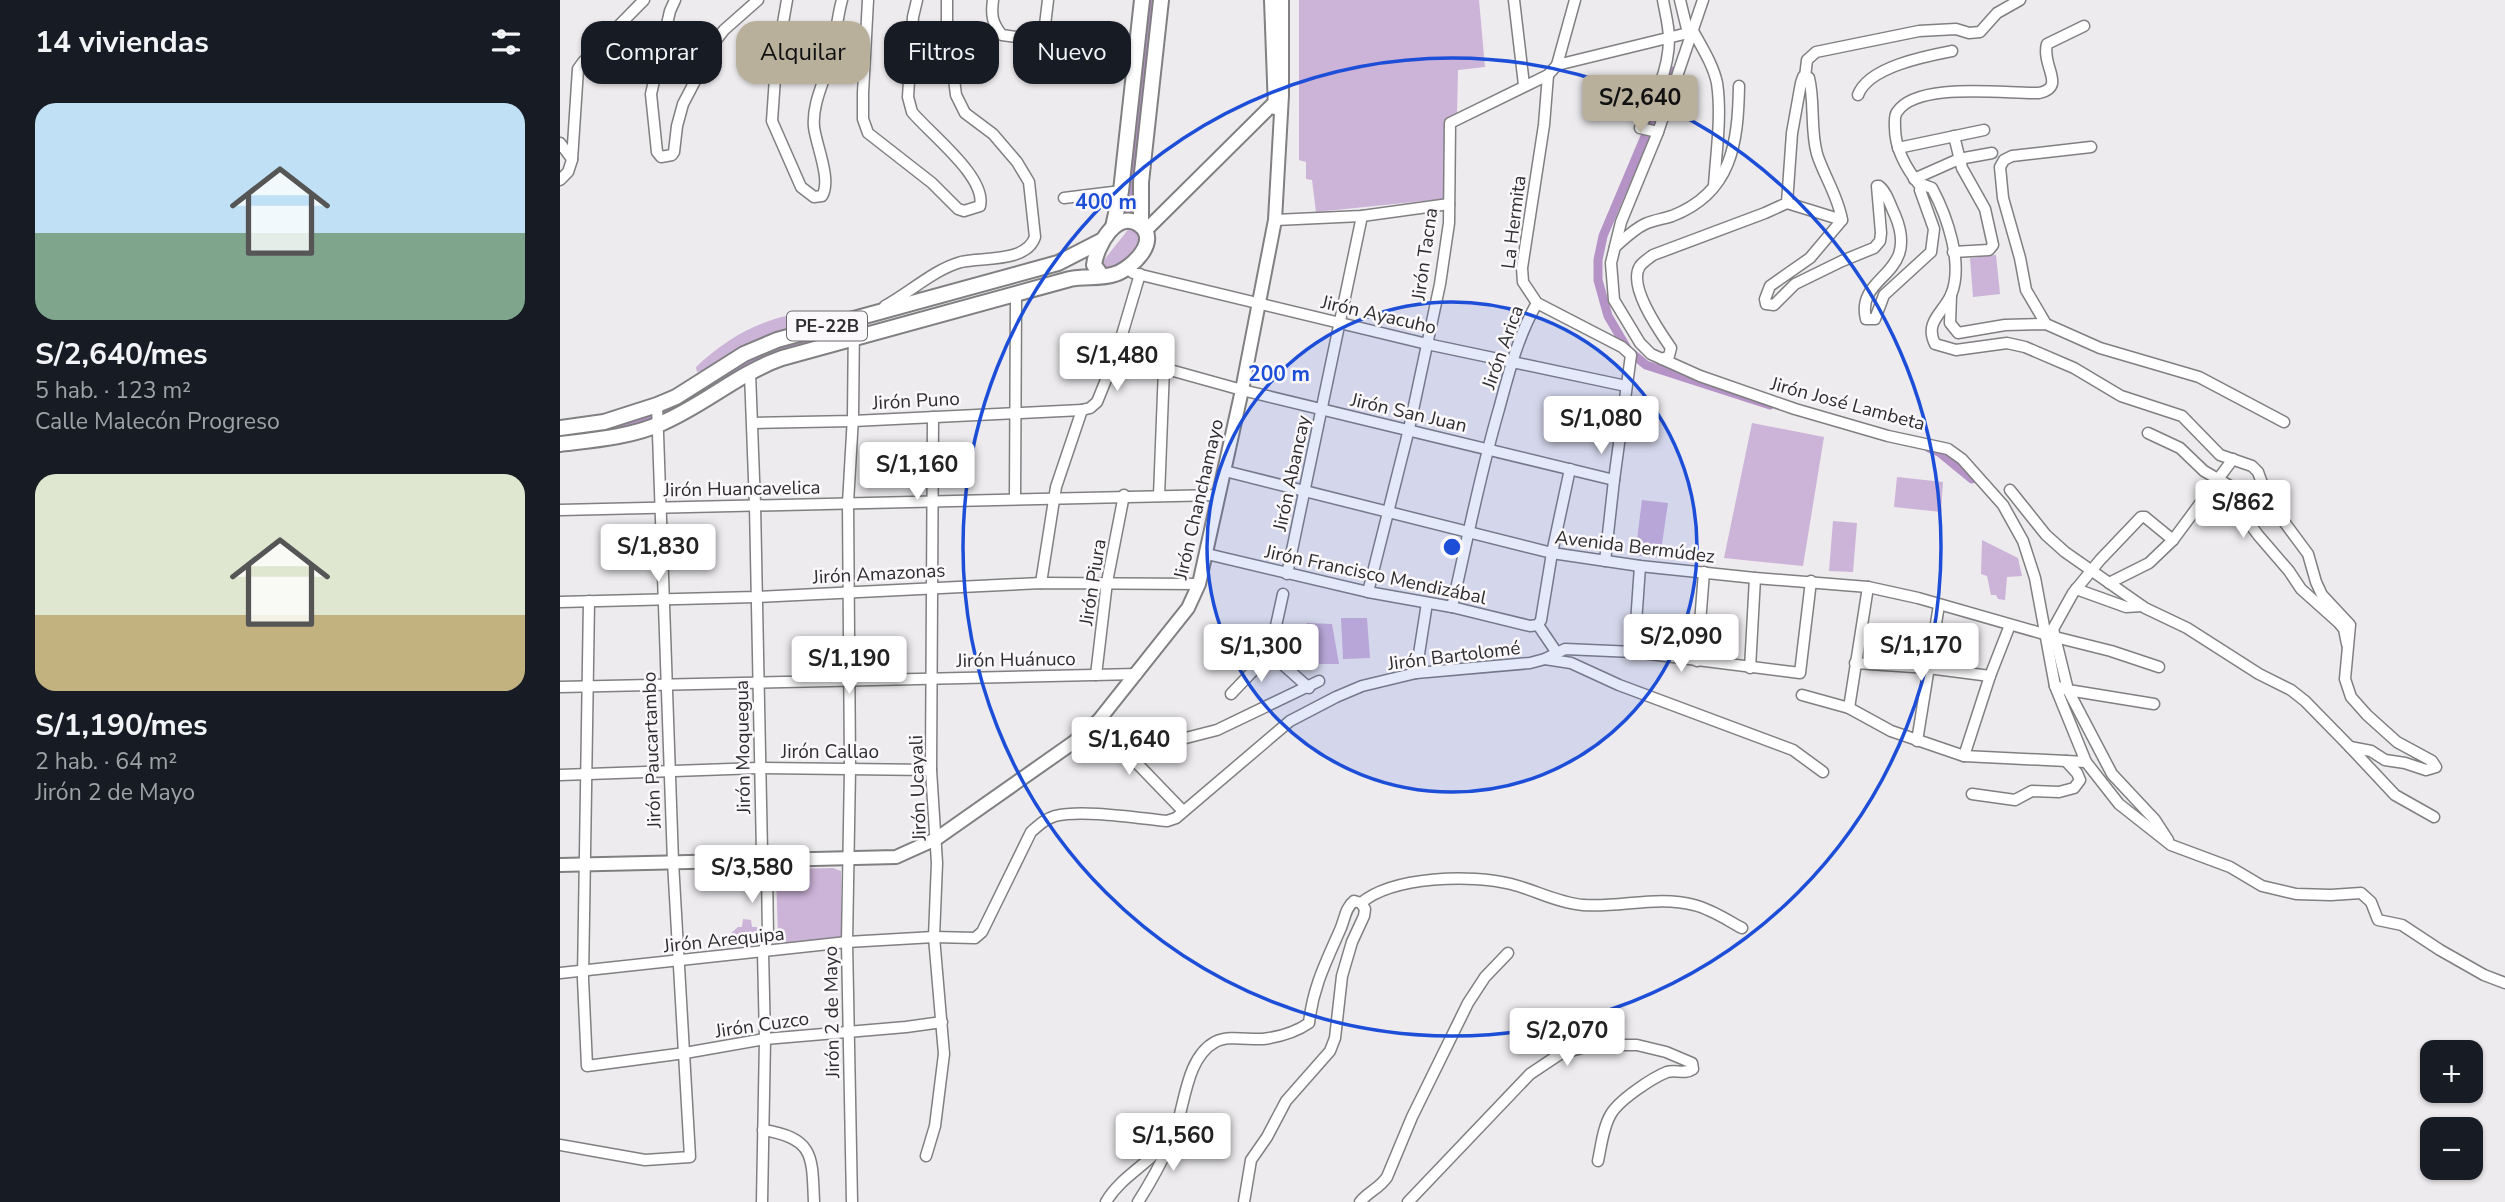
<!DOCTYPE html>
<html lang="es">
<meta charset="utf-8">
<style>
:root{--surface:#171b24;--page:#242831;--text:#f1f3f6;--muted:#9ea1a6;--accent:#b9b09c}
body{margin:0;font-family:"Nunito Sans",sans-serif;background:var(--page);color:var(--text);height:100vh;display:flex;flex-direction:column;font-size:26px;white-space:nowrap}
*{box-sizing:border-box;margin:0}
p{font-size:23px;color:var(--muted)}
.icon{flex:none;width:38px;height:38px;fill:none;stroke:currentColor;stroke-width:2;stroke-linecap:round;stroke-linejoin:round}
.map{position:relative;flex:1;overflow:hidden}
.panel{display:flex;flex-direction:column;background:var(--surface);width:560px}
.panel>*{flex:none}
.banner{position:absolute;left:21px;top:21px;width:665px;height:63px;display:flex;gap:14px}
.controls{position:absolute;left:1860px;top:1040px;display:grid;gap:14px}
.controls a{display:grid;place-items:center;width:63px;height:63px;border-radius:14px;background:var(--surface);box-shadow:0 2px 5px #0004;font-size:35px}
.price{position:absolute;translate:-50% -60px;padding:0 16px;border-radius:7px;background:#fff;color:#222;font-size:23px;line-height:46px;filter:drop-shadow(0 2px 4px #0008)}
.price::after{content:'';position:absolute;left:50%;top:42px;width:21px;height:16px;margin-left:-10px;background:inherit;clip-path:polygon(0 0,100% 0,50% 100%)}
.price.selected{background:var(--accent);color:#111}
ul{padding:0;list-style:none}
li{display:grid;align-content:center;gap:14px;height:371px;padding:0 35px}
li span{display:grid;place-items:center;height:217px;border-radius:21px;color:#555}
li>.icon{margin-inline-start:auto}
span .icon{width:126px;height:126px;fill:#fffc;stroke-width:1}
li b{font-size:30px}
h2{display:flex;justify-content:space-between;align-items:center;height:84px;padding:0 35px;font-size:30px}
.pill{padding:0 24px;border-radius:21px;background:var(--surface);box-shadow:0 2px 5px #0004;font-size:24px;line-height:63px}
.pill.selected{background:var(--accent);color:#111}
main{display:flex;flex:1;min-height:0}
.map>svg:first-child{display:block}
.green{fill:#ccb3d8}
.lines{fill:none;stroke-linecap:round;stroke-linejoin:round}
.canal{stroke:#b593c6;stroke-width:9}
.river{stroke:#b593c6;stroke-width:14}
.minor-casing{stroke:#807f81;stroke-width:13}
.major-casing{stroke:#807f81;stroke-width:16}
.highway-casing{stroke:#807f81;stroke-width:18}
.minor{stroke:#fff;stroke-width:10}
.major{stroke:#fff;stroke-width:12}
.highway{stroke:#fff;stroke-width:14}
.ring{fill:none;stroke:#1d4ed8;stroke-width:3.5}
.labels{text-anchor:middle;stroke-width:5;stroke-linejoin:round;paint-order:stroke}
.shield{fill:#faf8fb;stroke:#6c6b6c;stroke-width:2}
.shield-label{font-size:18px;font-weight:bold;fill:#2f2e2f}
.street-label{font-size:19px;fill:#2f2e2f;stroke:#faf8fb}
.centre{fill:#1d4ed8;stroke:#faf8fb;stroke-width:3.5}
.ring-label{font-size:21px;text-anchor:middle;font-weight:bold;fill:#1d4ed8;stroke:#faf8fb;stroke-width:5;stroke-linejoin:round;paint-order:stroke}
</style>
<main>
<section class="panel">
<h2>14 viviendas<svg class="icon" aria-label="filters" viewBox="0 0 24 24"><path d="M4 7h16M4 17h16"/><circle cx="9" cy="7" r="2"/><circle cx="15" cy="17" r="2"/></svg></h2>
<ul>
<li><span style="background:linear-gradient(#bfe0f5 60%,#7fa58c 0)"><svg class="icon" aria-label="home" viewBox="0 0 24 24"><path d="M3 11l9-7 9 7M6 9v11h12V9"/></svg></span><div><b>S/2,640/mes</b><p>5 hab. · 123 m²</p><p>Calle Malecón Progreso</p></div></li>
<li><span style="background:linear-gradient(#dfe7d0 65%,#c2b280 0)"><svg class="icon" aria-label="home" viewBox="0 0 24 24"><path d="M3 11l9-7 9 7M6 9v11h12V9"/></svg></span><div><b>S/1,190/mes</b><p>2 hab. · 64 m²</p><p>Jirón 2 de Mayo</p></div></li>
</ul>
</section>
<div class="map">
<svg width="1945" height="1202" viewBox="0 0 1945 1202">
<rect width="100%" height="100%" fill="#edebee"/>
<g class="green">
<polygon points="739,0 919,0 925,67 898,70 897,113 885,119 883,199 756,212 752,180 746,179 746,162 739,160"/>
<path d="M571,226L578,229C585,247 562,262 548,271H544L540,265Z"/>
<polygon points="1436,255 1440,294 1413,297 1410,258"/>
<path d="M260,311L267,314L268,318L264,321L194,341L150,368L137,372L136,367C172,333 211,314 260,311Z"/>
<polygon points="1192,423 1264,437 1243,566 1164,558"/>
<polygon points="1337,477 1383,482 1381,512 1334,507"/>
<polygon points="1082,500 1108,503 1100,558 1075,555"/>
<polygon points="1273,521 1297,523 1293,572 1269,571"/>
<polygon points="1422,540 1458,558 1462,576 1447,577 1445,600 1438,599 1436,595 1431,595 1427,576 1421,574"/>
<polygon points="781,618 807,618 810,658 783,659"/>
<polygon points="747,623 772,624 779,664 749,664"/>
<polygon points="273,868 281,871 281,936 273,940 223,944 218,940 216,869"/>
<polygon points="183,919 191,920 192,927 202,927 203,942 156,946 155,943 160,935 169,935 178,927 182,927"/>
</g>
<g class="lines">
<g class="canal">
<polyline points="1109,69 1105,89 1043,236 1038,260 1038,280 1048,316 1068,350 1086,365 1210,405"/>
<polyline points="1369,448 1379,452 1412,479"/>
</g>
<g class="river">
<polyline points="566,209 570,198 574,168 592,0"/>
<polyline points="0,435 48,429 84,420 114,407 203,354 281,332"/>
</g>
<g class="minor-casing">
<g id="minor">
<polyline points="115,0 110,11 91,94 97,152 101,157 112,155 114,152 117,126 123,104 157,39 164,30 198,0"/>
<path d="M227,0L216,63L212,121L241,187L254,197L262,196C272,180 256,145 254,127C252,105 263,84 269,64C276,43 276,21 282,0"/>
<path d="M308,0L303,93V119L308,133L372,183L398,209L404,211L420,206C427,177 369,133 352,112L348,97L353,17L357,0"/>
<path d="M433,0C431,15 432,23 442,35L471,39L480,36L485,25L488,0"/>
<polyline points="954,0 964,85"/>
<polyline points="1120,0 1128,33"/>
<polyline points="1143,0 1098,132 1061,222 1051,263 1054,300 1080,343 1091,354 1140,376 1235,409 1328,436 1388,449 1402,459 1443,505 1463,541 1475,578 1495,686 1526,762 1559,804 1611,845 1670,867 1702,886 1736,894 1771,895 1801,893 1811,902 1818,920 1842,925 1880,950 1924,975 1945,983"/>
<path d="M1132,29C1141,46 1153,64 1157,83C1162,116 1156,153 1154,186"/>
<polyline points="997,65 1015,0"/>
<polyline points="988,75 984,125 962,268 963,282 977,303 1062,347 1071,355 1054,480 1045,561"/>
<polyline points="1245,77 1247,60 1256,52 1359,31 1396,29 1409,33 1420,32 1437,13 1460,0"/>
<path d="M1298,95C1308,67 1366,56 1392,51"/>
<path d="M1098,132L1080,128C1094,101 1109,70 1109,39C1109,26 1105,12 1103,0"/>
<polyline points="0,143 12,159"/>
<polyline points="1338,148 1424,130"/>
<polyline points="1354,179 1399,159 1432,153"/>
<polyline points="0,180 8,172 12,160 18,69 23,62 84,0"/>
<path d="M1361,187C1348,171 1335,150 1335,128C1335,123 1334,116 1337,112C1357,81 1446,94 1479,93C1507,87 1481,66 1487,44L1524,26"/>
<polyline points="504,198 561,191"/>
<polyline points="1227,203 1282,220"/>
<polyline points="715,220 802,216 889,204"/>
<path d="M1055,247C1064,239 1074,229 1085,224C1094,220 1103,219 1112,216C1172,193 1178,143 1179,86"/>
<polyline points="1393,252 1429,250 1433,245 1425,209 1402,168 1394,136"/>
<polyline points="568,268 573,273 867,344 1066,386"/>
<polyline points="1391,295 1390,323 1398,333 1445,325 1486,324 1540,348 1639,377 1724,422"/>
<path d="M325,306C349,293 375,269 401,262C423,257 466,263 475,237L469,182L457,162L433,134L405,113L396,95L387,23V0"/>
<polyline points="1486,324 1466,290 1460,258 1443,198 1440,167 1444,160 1452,156 1531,147"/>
<polyline points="556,355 682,390 1054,480"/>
<path d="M1102,359L1109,356L1111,348C1100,332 1067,286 1080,266C1083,262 1089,258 1093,255L1205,213L1227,203L1232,133L1241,83L1243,77L1249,78C1255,102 1250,129 1257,154C1264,176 1278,196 1282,220L1250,258L1210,286L1205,299L1206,304L1214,305L1235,284L1282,261L1314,248L1320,241L1321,233L1317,186H1319C1327,192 1330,205 1335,215C1361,277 1295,274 1306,319H1315L1324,295L1371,252L1374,229L1360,190L1364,185L1372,188C1387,216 1404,264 1391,295C1383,313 1364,322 1375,344L1396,350L1447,343L1465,347L1514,368L1561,396L1622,416L1660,455L1692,466L1698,472L1708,500L1748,554L1756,582L1762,595L1790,625L1785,679L1791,697L1807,715L1837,742L1872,761L1876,767L1866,770L1845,763L1825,760L1811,751L1790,747"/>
<polyline points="190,373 195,505 202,853 207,871 208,938 203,952 205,1039 202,1202"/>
<polyline points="193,423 293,421 522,410"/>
<polyline points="1588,433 1620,448 1644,471 1677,490 1684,516 1698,535 1729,571 1741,589 1779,623 1784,629 1787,644"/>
<polyline points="665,471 992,553 1080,566 1195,578 1308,587 1358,598 1484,634"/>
<polyline points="1450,490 1486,535 1505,552 1585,608 1627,628 1699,674 1731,690 1745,701 1790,747 1835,795 1874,817"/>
<polyline points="599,496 604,368"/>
<polyline points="455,499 456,295"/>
<polyline points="0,510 659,495"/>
<polyline points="647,554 808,592 892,607 970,626 978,625"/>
<polyline points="727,574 802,216"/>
<polyline points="481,583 496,487 522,410 530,408 537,402 556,355 580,274"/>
<polyline points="1549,583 1589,563 1613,540 1673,459"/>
<polyline points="1516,589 1566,607 1582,606"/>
<polyline points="808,592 849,429 880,284 889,223 890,123 988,75 997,65 1128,33 1132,29"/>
<polyline points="29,601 23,979 27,1066 125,1053 205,1039 346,1027 382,1022"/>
<polyline points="0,602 196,597 481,583 639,584"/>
<path d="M892,607C907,541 920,474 939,409C949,372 958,336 977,303"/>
<polyline points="978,625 981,620 992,553 1010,469"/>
<polyline points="978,625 997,653"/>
<polyline points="1493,629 1508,690 1594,704"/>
<polyline points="1484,634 1493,629 1513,593 1540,560 1581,517 1585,517 1613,540"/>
<polyline points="1495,637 1551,651 1599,667"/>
<polyline points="1074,652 1080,566"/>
<polyline points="710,653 723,594"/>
<polyline points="710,653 749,688"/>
<polyline points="985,659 1011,663 1059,685 1233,750 1263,772"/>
<polyline points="1137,661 1144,572"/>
<polyline points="1295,663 1368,668 1430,676"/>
<polyline points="1190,668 1195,578"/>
<polyline points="856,673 867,603"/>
<polyline points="536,675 547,582 564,495"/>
<polyline points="1495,686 1508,690 1552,774 1595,820 1608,840"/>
<polyline points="0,687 577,674"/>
<polyline points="671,694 710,653"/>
<polyline points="1242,695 1289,708 1331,731 1404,756 1526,762"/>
<polyline points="1289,708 1308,587"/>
<polyline points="539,720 567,753 623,811"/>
<polyline points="1357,741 1379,605"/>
<polyline points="567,753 657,730 759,681"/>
<polyline points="1404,756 1430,676 1450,625"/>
<polyline points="0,775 199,768 371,770"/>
<polyline points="1412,794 1455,800 1472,791 1499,792 1514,788 1520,780 1517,773 1506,761"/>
<path d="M801,903C833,876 912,874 951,884C975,890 998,903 1023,905C1060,908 1098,895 1134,905C1151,909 1167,920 1182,928"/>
<path d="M0,973L287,942L374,937L415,938L422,932L471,832C479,825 485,819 495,816C522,809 577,818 607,821L616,818L730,721L776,697L802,686L856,673L970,663L985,659L1005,649L1074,652L1240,673L1251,581"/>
<path d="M203,1130C255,1138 252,1157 254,1202"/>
<polyline points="0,1145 85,1160 130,1157 113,862 97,405"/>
<polyline points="366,1156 375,1126 384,1054 374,937 377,863 371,770 373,417"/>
<polyline points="292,1202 287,942 290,768 288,503 293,417 294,319"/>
<path d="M546,1202C560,1177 589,1164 607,1141"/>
<path d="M578,1202C591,1182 602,1161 612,1140C625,1111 624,1059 655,1042C668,1035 688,1040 703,1039C719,1037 736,1032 749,1023C753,987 766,962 780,930C785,919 785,908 794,901L801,903L805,909L804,916L792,942L782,976L775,1038L770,1051L726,1101L707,1137L691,1160L684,1202"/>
<path d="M800,1202C808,1192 820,1188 827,1177L852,1117L908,1003L925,977L948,953"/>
<path d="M848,1202L970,1074L1000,1054L1032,1045H1077L1106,1052L1132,1063L1133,1069C1124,1075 1116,1069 1107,1072C1092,1078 1059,1100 1051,1114C1043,1127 1041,1147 1038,1161"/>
</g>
</g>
<g class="major-casing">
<g id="major">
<polyline points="711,0 715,108"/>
<polyline points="585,231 722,95"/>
<polyline points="0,865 336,857 376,839 514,742 539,720 628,608 639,584 682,390 715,220 722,95 722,0"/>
</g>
</g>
<g class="highway-casing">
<g id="highway">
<polyline points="581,226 581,182 601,0"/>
<polyline points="553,227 561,191 582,0"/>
<polyline points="0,428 44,422 97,405 116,397 184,354 217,340 498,263 541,241"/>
<path d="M0,444C33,440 71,437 102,423C144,405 179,373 222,358L510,279C525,276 541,279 555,274C571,269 601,241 580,225C557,207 536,247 534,265L542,276"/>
</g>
</g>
<use href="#minor" class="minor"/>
<use href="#major" class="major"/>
<use href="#highway" class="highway"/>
</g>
<circle cx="892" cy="547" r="245" fill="#1d4ed8" fill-opacity=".12"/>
<g class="ring">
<circle cx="892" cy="547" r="245"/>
<circle cx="892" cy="547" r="489"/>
</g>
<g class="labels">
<rect class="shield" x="227" y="311.5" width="80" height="29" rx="5"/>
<g class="shield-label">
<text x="267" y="332">PE-22B</text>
</g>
<g class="street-label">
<text transform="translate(953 222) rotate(-83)" y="7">La Hermita</text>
<text transform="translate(864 254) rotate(-82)" y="7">Jirón Tacna</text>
<text transform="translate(819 314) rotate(13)" y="7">Jirón Ayacuho</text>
<text transform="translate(942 347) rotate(-70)" y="7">Jirón Arica</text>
<text transform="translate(356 400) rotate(-3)" y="7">Jirón Puno</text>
<text transform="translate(1288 403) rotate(15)" y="7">Jirón José Lambeta</text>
<text transform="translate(849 412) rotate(13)" y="7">Jirón San Juan</text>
<text transform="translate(731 473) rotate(-78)" y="7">Jirón Abancay</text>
<text transform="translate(182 488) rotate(-1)" y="7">Jirón Huancavelica</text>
<text transform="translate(638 499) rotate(-77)" y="7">Jirón Chanchamayo</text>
<text transform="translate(1075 546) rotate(7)" y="7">Avenida Bermúdez</text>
<text transform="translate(319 573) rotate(-3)" y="7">Jirón Amazonas</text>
<text transform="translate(816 574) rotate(12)" y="7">Jirón Francisco Mendizábal</text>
<text transform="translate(532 582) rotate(-81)" y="7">Jirón Piura</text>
<text transform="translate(894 655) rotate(-7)" y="7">Jirón Bartolomé</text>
<text transform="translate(456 659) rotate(-1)" y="7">Jirón Huánuco</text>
<text transform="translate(182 747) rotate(-91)" y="7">Jirón Moquegua</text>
<text transform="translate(91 750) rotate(-92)" y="7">Jirón Paucartambo</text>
<text x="270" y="758">Jirón Callao</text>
<text transform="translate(357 788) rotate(-92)" y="7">Jirón Ucayali</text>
<text transform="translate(164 939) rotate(-6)" y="7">Jirón Arequipa</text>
<text transform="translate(271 1012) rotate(-91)" y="7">Jirón 2 de Mayo</text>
<text transform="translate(202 1024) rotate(-8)" y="7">Jirón Cuzco</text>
</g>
</g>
<circle cx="892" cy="547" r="10" class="centre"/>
<g class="ring-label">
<text x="546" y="209">400 m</text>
<text x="719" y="381">200 m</text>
</g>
</svg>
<div class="controls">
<a>+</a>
<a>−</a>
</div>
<b class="price selected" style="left:1080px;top:135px">S/2,640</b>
<b class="price" style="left:557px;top:393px">S/1,480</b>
<b class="price" style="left:1041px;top:456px">S/1,080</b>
<b class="price" style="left:357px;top:502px">S/1,160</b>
<b class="price" style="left:1683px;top:540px">S/862</b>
<b class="price" style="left:98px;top:584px">S/1,830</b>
<b class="price" style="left:1121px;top:674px">S/2,090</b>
<b class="price" style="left:1361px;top:683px">S/1,170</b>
<b class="price" style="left:701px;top:684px">S/1,300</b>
<b class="price" style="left:289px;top:696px">S/1,190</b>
<b class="price" style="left:569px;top:777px">S/1,640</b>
<b class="price" style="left:192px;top:905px">S/3,580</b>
<b class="price" style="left:1007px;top:1068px">S/2,070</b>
<b class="price" style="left:613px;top:1173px">S/1,560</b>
<div class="banner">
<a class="pill">Comprar</a>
<a class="pill selected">Alquilar</a>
<a class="pill">Filtros</a>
<a class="pill">Nuevo</a>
</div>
</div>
</main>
